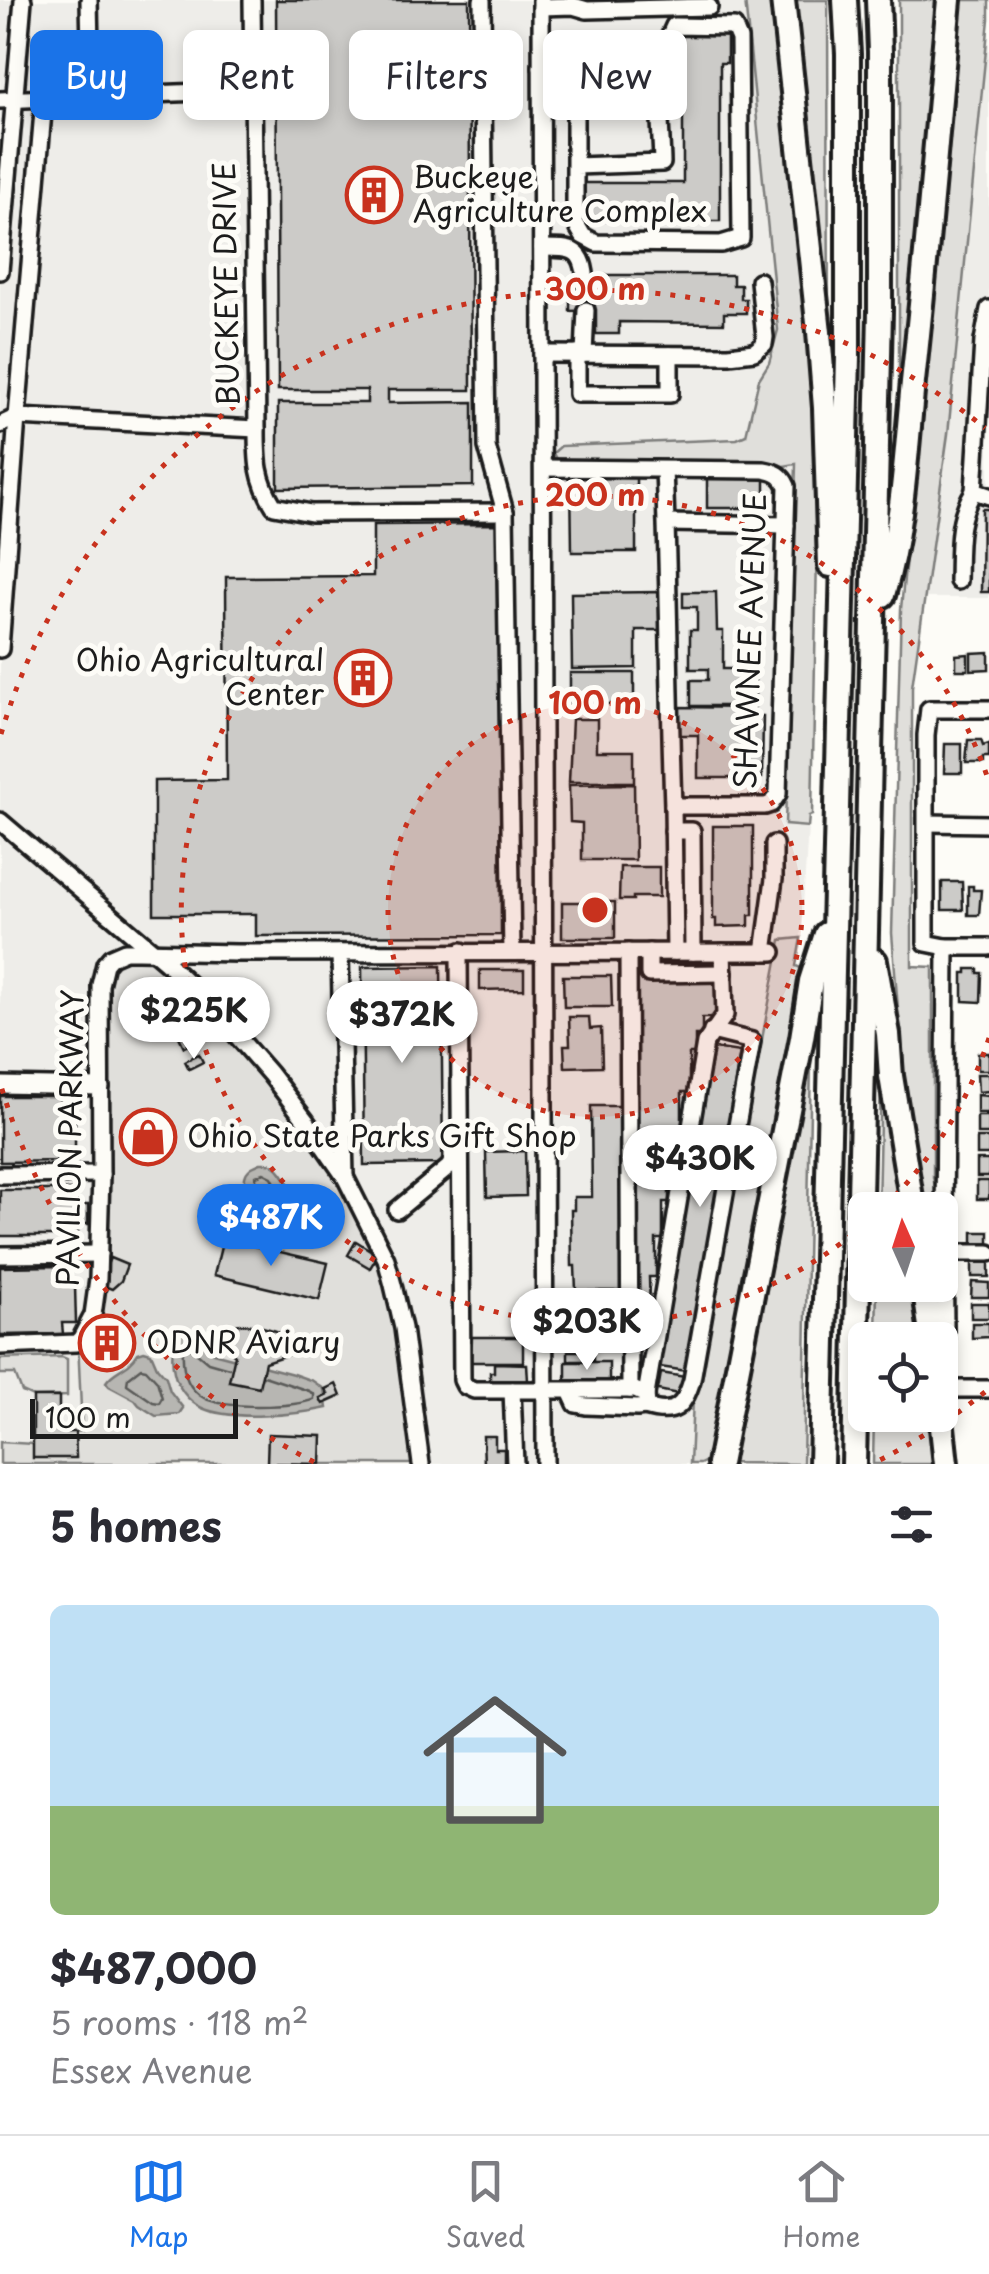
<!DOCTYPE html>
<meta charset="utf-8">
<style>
:root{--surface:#fff;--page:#f7f7f7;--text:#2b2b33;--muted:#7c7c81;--line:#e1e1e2;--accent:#1a73e8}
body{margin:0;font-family:"Playpen Sans",sans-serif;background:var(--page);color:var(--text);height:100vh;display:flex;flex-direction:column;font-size:38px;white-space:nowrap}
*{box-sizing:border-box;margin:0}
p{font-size:32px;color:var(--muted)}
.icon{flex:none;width:55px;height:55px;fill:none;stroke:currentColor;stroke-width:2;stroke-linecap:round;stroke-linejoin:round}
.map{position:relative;height:1464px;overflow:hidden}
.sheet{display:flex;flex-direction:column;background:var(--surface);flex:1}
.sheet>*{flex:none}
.banner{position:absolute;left:30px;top:30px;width:930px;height:90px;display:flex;gap:20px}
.needle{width:65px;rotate:357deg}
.controls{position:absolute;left:848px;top:1192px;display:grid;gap:20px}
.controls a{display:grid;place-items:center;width:110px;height:110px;border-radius:15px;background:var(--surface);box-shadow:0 5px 15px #0003;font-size:50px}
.scale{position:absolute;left:30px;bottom:25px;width:208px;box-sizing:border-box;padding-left:10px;border:5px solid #1c1c1c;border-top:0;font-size:28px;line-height:35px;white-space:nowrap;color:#1c1c1c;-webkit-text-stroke:8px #fdfcf7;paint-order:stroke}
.price{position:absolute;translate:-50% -85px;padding:0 22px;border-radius:35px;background:#fff;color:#222;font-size:32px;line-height:65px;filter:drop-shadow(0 2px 5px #0008)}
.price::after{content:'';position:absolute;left:50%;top:60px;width:30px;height:22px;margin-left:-15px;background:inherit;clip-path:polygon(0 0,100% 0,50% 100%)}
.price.current{background:var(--accent);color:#fff}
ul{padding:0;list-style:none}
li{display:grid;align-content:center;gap:20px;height:530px;padding:0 50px}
li span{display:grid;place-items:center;height:310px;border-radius:15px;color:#555}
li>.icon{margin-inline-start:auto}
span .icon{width:180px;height:180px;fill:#fffc;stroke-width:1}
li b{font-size:42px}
h2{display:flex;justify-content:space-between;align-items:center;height:120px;padding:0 50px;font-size:42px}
.chip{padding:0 35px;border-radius:15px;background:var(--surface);box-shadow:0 5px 15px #0003;font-size:35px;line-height:90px}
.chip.current{background:var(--accent);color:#fff}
.tab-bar{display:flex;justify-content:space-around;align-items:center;height:140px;border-top:2px solid var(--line);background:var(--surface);font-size:28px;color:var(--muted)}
.tab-bar a{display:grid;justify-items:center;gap:5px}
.tab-bar .current{color:var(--accent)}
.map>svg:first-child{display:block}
.built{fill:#eeede9}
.green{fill:#e0dfdb;stroke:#7e7e7c;stroke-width:2.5}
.water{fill:#b7b6b2;stroke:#797876;stroke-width:2.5}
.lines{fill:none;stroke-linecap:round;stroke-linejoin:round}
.shore{stroke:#5a5a58;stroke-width:2.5}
.building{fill:#cccbc8;stroke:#1c1c1c;stroke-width:2.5}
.minor-casing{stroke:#1c1c1c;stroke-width:22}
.highway-casing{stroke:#1c1c1c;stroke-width:30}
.minor{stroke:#fdfcf7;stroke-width:15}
.highway{stroke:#fdfcf7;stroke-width:22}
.ring{fill:none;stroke:#c8321e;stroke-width:5;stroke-dasharray:5 10}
.labels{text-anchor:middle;stroke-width:10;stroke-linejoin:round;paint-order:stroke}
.poi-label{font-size:30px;fill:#1c1c1c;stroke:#fdfcf7;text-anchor:start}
.street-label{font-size:30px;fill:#1c1c1c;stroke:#fdfcf7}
.centre{fill:#c8321e;stroke:#fdfcf7;stroke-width:5}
.ring-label{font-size:30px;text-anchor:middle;font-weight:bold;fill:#c8321e;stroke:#fdfcf7;stroke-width:10;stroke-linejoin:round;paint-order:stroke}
</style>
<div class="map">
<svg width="989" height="1464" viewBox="0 0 989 1464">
<rect width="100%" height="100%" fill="#fdfcf7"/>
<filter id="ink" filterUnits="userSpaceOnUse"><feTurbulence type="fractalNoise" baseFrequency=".01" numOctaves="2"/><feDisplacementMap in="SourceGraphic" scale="20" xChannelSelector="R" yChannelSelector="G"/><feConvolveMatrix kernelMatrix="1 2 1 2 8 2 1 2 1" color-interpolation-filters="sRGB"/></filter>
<g filter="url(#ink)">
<g class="built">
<polygon points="0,0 745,0 778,330 769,363 759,379 746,435 737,439 796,464 785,824 808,827 801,938 780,940 693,1399 690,1464 0,1464"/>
<polygon points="989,19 989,598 924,598 948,434"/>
</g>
<g class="green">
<polygon points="745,0 773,0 807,330 815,438 818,503 812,815 809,816 808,827 785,825 796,464 784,466 557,461 553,453 561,446 737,439 746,435 759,379 769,363 778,330"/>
<polygon points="791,0 828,0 829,375"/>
<polygon points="899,0 937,0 922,213 902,409 899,409"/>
<polygon points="960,0 989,0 989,19 948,434 912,687 912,966 933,967 933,1177 936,1191 936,1210 922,1210 902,1060 892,933 901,609"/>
<polygon points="801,938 796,966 803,969 795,1029 706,1461 700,1464 690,1464 693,1399 781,940"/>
<polygon points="151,951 306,1121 386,1259 421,1464 0,1464 0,1442 33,1444 76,1457 75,1432 82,1431 78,1341 93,1315 105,964"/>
<polygon points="807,1060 811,1060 803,1464 729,1463"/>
<polygon points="881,1072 904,1210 878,1210"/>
<polygon points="877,1285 915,1285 923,1340 876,1340"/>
<polygon points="62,1357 67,1359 67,1396 33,1397 22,1392 15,1374 0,1374 0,1359"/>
<polygon points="874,1415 934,1415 937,1460 930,1464 873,1464"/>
</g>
<g class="water">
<path d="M261,1163C270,1163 269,1162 276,1167C285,1174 309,1218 303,1229C301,1232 295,1237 291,1238C288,1240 280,1240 276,1238C267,1234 243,1187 245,1177C247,1168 254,1166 261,1163Z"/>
<path d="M186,1332L213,1353L293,1374L313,1381L324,1389L327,1408C296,1415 230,1421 202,1408C188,1402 177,1386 174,1372C171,1360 172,1344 177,1333Z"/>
<path d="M144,1351L151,1353L157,1367L166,1377L170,1391L183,1408L179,1414L156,1416L139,1405L135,1400L109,1386L106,1382C113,1370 129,1369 138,1353Z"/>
</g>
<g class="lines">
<g class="shore">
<path d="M264,1173L272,1177L294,1219V1225C288,1230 282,1231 276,1226L256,1184V1176Z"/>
<polygon points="141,1368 146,1369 157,1381 162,1398 159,1403 153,1402 127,1384 128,1378"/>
<path d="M229,1368L208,1362L190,1347L183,1350C182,1368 186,1388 204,1398C223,1409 296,1408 314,1399V1394L309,1391L264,1376"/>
</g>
</g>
<g class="building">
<polygon points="276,0 469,0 471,390 388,390 388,403 473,402 473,486 278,488 278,403 367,403 367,390 278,390"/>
<polygon points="677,34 727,34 727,63 720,63 720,221 584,221 584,183 683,183 683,63 677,63"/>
<polygon points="597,275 733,275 733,285 741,285 741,299 746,299 746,313 724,313 724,323 619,322 619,334 596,334 596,310 570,311 570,285 597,285"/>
<polygon points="571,477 636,477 636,552 572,552"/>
<rect x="707" y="478" width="58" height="30"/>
<polygon points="982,509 989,509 989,592 981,592"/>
<polygon points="499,524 501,935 256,936 256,914 154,914 154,781 227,780 226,577 373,576 373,525"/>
<polygon points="661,592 661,630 636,630 636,668 572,669 571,593"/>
<polygon points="683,592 716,592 717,631 723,631 723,669 755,669 755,706 691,706 691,680 708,680 708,669 690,669 690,630 697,630 697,607 683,607"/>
<polygon points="989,652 989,669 971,670 971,653"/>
<polygon points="968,654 968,670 956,670 956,655"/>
<rect x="570" y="673" width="64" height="31"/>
<polygon points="677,707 754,708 754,716 763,716 762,778 698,778 698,735 677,735"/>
<polygon points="572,719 597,719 597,750 634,750 634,782 569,782"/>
<polygon points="968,740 981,740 983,746 989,744 989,758 983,758 983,763 966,763"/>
<polygon points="945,744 962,744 962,773 944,773"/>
<polygon points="634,784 635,860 582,860 582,823 570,822 569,785"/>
<polygon points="713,826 753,826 753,915 749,915 749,926 716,927 716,919 713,919"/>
<polygon points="620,867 659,867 659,897 633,897 633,900 619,900"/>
<polygon points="942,882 962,882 963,910 942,910"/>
<polygon points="968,886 973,886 973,890 981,890 979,915 968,915"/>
<rect x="562" y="902" width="53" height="36"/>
<polygon points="441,966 443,1164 364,1165 362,967"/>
<polygon points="967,969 978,969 978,973 982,973 981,1002 963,1001 963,973 967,973"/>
<polygon points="480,970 524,970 524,989 480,990"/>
<polygon points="634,975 722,975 722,1018 702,1018 702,1035 695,1035 695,1054 689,1054 689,1092 682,1092 682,1126 675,1126 676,1164 669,1164 669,1202 663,1202 663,1239 656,1239 656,1277 649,1277 650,1315 647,1316 647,1334 637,1334"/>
<polygon points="563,976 611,976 612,1007 564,1007"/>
<polygon points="193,1014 205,1037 184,1047 173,1024"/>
<polygon points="569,1017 589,1017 590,1029 601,1028 602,1066 565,1067 564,1045 570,1045"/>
<polygon points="713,1048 740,1052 687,1371 660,1367"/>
<rect x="978" y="1053" width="11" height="17"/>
<polygon points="199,1054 203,1062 189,1069 185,1061"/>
<polygon points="977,1074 989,1074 989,1091 978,1092"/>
<polygon points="977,1095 989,1096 989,1113 977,1113"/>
<polygon points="0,1096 60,1096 60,1109 75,1109 75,1151 60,1151 60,1161 0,1162"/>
<polygon points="591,1106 625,1106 626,1291 576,1291 575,1266 572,1266 571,1210 574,1210 574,1197 592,1197"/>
<rect x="977" y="1116" width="12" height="18"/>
<polygon points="126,1124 170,1124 170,1149 127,1150"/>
<rect x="977" y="1138" width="12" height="17"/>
<polygon points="525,1151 526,1196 487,1197 486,1152"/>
<rect x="977" y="1160" width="12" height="17"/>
<rect x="977" y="1181" width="12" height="18"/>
<polygon points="0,1190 77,1190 77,1205 88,1205 88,1224 78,1224 78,1236 0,1236"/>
<rect x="973" y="1232" width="16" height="16"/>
<polygon points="223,1239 328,1263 319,1300 214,1275"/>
<polygon points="356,1241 378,1255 370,1268 348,1255"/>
<polygon points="110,1258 127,1265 121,1281 112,1289 99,1284"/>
<rect x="972" y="1261" width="17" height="16"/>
<polygon points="59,1266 60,1286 75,1286 76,1323 62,1323 63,1334 0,1335 0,1267"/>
<polygon points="972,1282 989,1283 989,1297 971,1297"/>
<polygon points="584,1293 611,1293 611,1338 571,1338 571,1311 579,1311 579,1307 584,1307"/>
<rect x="971" y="1303" width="18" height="15"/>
<polygon points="972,1323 989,1323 989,1337 972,1338"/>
<polygon points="240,1324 256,1325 276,1331 291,1341 294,1346 296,1352 265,1362 259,1387 229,1381 235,1355 213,1335 227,1327"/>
<polygon points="100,1334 117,1337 113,1358 103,1357 105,1350 98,1348"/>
<polygon points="472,1337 523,1337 523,1362 471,1362"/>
<rect x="568" y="1351" width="25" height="10"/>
<rect x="566" y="1362" width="43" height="22"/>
<polygon points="494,1363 527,1364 528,1381 490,1383 490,1372 494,1372"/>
<polygon points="661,1373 685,1377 683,1395 658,1390"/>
<polygon points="336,1384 341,1396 323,1404 320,1398 328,1394 325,1389"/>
<polygon points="33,1397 59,1397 59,1432 75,1432 76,1458 33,1458"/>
<polygon points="268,1434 322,1436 321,1464 267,1463"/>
<polygon points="483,1436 495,1436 495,1449 504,1449 504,1464 484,1464"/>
</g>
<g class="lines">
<g class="minor-casing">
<g id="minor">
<polyline points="89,0 91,97"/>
<polyline points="482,0 487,447 505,512 512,952"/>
<polyline points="541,0 545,1464"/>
<polyline points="541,7 573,6 587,10 709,7"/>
<polyline points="541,67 660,67"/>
<polyline points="0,100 252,90"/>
<path d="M576,166L662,163C661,117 652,68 674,26L734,27L739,39L741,238L721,244L596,243L583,236L575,222V88L660,87"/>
<path d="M542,248C574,248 584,248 586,284"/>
<polyline points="0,271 23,0"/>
<polyline points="989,309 983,341 974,491 989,496"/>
<polyline points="542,354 729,355 754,352 764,344 765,337 759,281"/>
<polyline points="577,354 577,394 670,394 670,355"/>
<polyline points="584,354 586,310"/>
<polyline points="0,425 17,417 257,429 252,0"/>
<path d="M257,429C257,460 257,479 274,506L311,513L505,512"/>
<path d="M543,468L764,470C776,472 782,475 787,486L778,794L771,804L765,806H673L675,952"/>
<path d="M664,470C669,582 669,694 673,806"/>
<polyline points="667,523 786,525"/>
<path d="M958,581C959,549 956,519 974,491"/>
<polyline points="0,649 17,417 44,100"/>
<polyline points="989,709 929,709 926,735 926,943 946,947 989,947"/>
<polyline points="0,821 166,962 204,998 270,1074 306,1121 345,1177 386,1259 393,1285 403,1328 421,1464"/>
<polyline points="927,823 989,824"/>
<polyline points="673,831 692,831 693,952"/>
<polyline points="946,947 944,1234 946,1420"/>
<polyline points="462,951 459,955 462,1380 465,1386 474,1390 635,1390 646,1395 647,1404 645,1407 637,1408 586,1406 576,1404 570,1391"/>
<polyline points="628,952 630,1390"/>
<polyline points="649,952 649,974 724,973"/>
<polyline points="764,952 774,879 774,844"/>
<polyline points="340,953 345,1177"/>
<polyline points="0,1085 101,1087"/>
<polyline points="0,1175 101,1174"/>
<polyline points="397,1210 449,1167 452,1161 452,1149"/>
<polyline points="944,1253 989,1253"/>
<polyline points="0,1255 99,1254"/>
<polyline points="0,1346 76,1343 81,1338 93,1315 98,1279 101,1174 100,985 105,964 111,957 125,951 138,951 237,953 773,952"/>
<polyline points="946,1389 989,1389"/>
<polyline points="512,1390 515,1464"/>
<polyline points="646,1395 705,1043 725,1015 723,952"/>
<path d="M645,1407C674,1416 684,1408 692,1380L752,1041L712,1031"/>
</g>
</g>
<g class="highway-casing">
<g id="highway">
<polyline points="783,0 819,332 825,408 830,565"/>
<path d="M883,595C903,527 906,453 913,382C927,255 937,128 949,0"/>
<polyline points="875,961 888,1034 891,1076 913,1210"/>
<polyline points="924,1285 932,1340"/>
<polyline points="940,1409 946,1464"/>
<polyline points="719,1464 802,1038 811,981 826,934"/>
<polyline points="821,1464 848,356 848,54 845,0"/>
<polyline points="854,1464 880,311 880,52 878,0"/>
</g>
</g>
<use href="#minor" class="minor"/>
<use href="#highway" class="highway"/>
</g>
</g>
<circle cx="595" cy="910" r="207" fill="#c8321e" fill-opacity=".12"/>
<g class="ring">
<circle cx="595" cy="910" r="207"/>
<path d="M989 1038A414 414 0 0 1 883 1208M864 1225A414 414 0 1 1 989 782"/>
<path d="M985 1392A620 620 0 0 1 876 1462M314 1462A620 620 0 0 1 1 1086M1 734A620 620 0 0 1 985 428"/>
</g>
<defs>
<g id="building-ring" transform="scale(2.875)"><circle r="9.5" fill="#fdfcf7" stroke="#c8321e" stroke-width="1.5"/><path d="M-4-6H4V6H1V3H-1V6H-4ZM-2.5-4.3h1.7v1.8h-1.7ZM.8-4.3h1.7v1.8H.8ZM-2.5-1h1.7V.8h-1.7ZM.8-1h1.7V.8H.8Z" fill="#c8321e"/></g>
<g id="shop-ring" transform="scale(2.875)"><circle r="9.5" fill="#fdfcf7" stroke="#c8321e" stroke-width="1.5"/><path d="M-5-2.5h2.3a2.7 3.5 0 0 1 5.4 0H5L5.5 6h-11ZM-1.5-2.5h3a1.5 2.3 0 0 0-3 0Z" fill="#c8321e"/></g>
</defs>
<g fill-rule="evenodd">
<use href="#building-ring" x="374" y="195"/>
<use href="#building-ring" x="363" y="678"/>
<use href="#shop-ring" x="148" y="1137"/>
<use href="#building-ring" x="107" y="1343"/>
</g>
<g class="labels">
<g class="poi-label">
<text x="413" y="188">Buckeye<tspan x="413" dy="34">Agriculture Complex</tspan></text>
<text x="324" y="671" text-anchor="end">Ohio Agricultural<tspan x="324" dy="34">Center</tspan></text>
<text x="187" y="1147">Ohio State Parks Gift Shop</text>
<text x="146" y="1353">ODNR Aviary</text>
</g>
<g class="street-label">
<text transform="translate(227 284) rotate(-91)" y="10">BUCKEYE DRIVE</text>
<text transform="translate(751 641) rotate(-88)" y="10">SHAWNEE AVENUE</text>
<text transform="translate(71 1138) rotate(-89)" y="10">PAVILION PARKWAY</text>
</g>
</g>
<circle cx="595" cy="910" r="15" class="centre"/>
<g class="ring-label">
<text x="595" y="300">300 m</text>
<text x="595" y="506">200 m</text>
<text x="595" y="714">100 m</text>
</g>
</svg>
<div class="controls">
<a><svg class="needle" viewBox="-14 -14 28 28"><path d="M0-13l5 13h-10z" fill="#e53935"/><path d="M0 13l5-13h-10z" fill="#7c7c81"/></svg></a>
<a><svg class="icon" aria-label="locate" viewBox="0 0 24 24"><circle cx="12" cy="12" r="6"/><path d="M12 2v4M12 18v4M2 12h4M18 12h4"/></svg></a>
</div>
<div class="scale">100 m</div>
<b class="price" style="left:194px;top:1062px">$225K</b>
<b class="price" style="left:402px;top:1066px">$372K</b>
<b class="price" style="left:700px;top:1210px">$430K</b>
<b class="price current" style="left:271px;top:1269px">$487K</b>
<b class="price" style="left:587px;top:1373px">$203K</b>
<div class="banner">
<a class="chip current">Buy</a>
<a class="chip">Rent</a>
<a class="chip">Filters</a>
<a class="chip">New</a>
</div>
</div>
<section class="sheet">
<h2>5 homes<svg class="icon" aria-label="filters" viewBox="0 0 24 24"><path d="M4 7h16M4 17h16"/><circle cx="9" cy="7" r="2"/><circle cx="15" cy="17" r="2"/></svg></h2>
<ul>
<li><span style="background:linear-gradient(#bfe0f5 65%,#8fb573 0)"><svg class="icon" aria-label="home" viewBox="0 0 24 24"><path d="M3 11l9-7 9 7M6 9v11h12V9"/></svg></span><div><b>$487,000</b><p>5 rooms · 118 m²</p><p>Essex Avenue</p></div></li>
</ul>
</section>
<nav class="tab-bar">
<a class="current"><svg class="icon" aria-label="map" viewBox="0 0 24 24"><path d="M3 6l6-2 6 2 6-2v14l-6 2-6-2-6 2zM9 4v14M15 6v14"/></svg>Map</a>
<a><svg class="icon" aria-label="saved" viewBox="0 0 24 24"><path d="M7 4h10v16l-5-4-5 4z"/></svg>Saved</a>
<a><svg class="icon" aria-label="home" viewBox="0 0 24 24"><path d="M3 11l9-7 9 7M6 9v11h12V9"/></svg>Home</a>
</nav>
